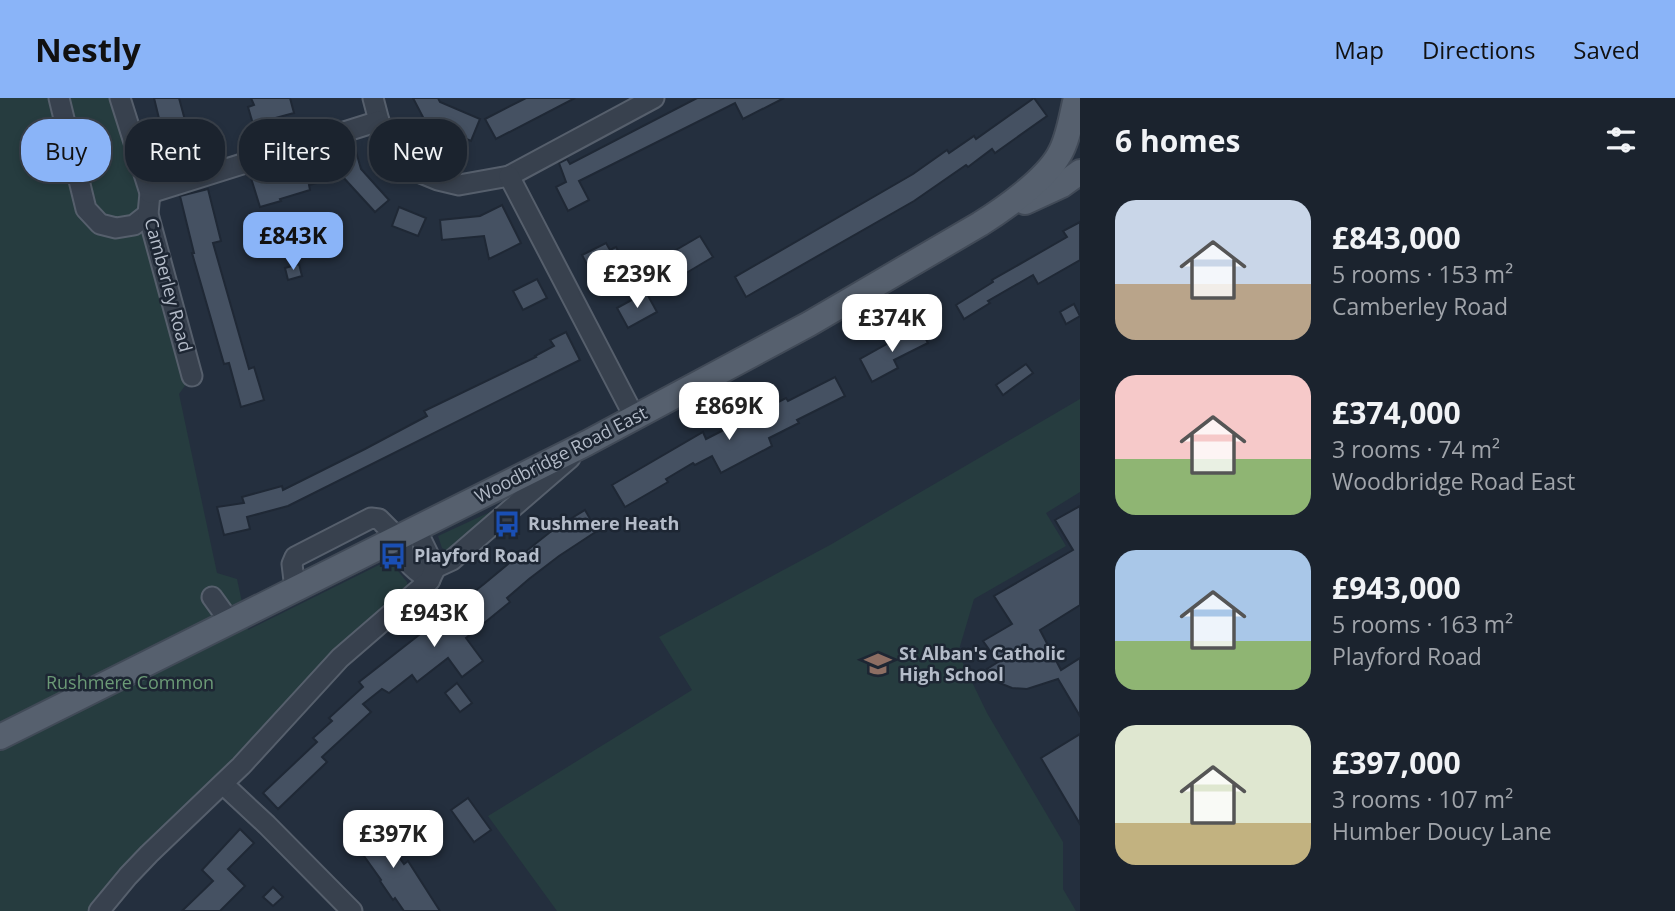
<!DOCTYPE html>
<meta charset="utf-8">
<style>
:root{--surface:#1b232e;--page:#242b36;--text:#f1f3f6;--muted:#a0a4aa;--line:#39404a;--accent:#8ab4f8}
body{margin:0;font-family:"Open Sans",sans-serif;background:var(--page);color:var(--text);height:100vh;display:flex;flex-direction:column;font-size:26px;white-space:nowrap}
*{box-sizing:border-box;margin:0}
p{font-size:23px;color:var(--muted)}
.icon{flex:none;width:38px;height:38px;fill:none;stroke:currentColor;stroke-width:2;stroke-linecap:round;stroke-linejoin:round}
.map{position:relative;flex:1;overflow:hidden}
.panel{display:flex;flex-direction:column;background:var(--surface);width:595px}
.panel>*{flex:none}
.banner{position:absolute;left:21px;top:21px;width:665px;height:63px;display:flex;gap:14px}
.price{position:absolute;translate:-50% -60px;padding:0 16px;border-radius:14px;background:#fff;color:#222;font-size:23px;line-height:46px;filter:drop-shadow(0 2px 4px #0008)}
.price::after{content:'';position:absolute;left:50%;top:42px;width:21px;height:16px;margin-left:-10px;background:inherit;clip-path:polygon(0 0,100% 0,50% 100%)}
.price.current{background:var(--accent);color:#111}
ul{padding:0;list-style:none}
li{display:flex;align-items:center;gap:21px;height:175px;padding:0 35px}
li span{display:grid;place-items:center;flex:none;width:196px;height:140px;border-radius:21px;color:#555}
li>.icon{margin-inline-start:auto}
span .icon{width:84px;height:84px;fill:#fffc;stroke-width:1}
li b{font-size:30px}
h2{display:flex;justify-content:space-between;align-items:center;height:84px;padding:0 35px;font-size:30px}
.tag{padding:0 24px;border-radius:28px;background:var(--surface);box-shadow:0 4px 10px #0003,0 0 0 2px var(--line);font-size:24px;line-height:63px}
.tag.current{background:var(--accent);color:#111}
header{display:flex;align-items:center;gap:42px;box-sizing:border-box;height:98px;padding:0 35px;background:var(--accent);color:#111}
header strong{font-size:33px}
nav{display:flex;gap:38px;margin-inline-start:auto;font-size:24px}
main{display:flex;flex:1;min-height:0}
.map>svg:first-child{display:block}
.green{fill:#263c3f}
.building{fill:#455162;stroke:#1f2835;stroke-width:2}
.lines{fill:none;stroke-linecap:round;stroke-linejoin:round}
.minor-casing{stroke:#565f6c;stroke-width:23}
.major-casing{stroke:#414a57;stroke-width:28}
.minor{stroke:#38414e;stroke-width:19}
.major{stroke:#56606e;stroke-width:24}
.labels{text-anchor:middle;stroke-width:5;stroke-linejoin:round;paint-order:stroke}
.street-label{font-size:18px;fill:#b4bcc9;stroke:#1d2633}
.poi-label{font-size:18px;font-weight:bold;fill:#b4bcc9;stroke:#1d2633;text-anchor:start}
.park-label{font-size:18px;fill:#6b9a76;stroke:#1d2633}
</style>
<header>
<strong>Nestly</strong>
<nav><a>Map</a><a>Directions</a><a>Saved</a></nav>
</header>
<main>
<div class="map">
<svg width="1080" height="813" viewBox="0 0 1080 813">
<rect width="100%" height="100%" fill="#242f3e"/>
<g class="green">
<polygon points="0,0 111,0 138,95 148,116 192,278 179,296 217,475 237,481 248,532 389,462 407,484 407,488 352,535 330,555 236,661 157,735 120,773 87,813 0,813"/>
<polygon points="1080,301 1080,394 1046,415 1066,448 974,501 958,555 987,615 1063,744 1063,791 1076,813 557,813 488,718 692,592 659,539 830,447"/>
<polygon points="501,409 448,453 442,450 438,438"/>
</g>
<g class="building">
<polygon points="154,0 179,0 186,26 189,25 193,42 166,49"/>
<polygon points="251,0 290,0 294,15 253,26 248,9 254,7"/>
<polygon points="413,0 438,0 440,4 480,21 471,43 425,23"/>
<polygon points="526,0 575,0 496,41 485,21"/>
<polygon points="697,0 784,0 743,21 735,5 579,83 589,102 568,113 556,89 566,84 559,65 567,61 570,66"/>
<polygon points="1034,0 1047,18 995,55 992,51 968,69 966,67 914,103 746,199 735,179 913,76 947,52 949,55 974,38 976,41"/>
<polygon points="355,50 361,71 389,102 375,114 342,78 309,87 310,92 280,101 281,103 260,109 251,80"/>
<polygon points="208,91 221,143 213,145 249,271 254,269 264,302 241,309 229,265 224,266 192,155 194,155 180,98"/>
<polygon points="502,107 521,145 489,161 484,138 442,142 440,122 480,118"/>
<polygon points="399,109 426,120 418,138 392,128"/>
<polygon points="1080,124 1080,162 1038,186 1033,177 988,203 990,205 964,221 956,207 993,184 992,182 1067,139 1063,133"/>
<polygon points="700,138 713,159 651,196 638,174"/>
<polygon points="606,145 610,152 616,149 622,160 592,176 582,157"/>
<polygon points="299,166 302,178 288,182 285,170"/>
<polygon points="537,181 547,200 523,212 513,193"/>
<polygon points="646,194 657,214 628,230 617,210"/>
<polygon points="1074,206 1080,218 1066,226 1060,214"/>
<polygon points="919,228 928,245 894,262 898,270 872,284 860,261"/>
<polygon points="566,234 580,262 288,408 247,419 250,431 224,437 217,409 244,405 242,399 282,388 283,392 365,351 427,318 424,313 536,259 535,258 554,248 550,242"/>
<polygon points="1026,266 1033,275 1003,297 996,287"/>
<polygon points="835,279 845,298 797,322 799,325 769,340 772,348 721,375 712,358 695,367 693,365 666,381 668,384 625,409 612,387 703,334 706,341 786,300 788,303"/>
<polygon points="1080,408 1080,507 1040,532 1061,572 1080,560 1080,618 1058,581 1027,591 1012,590 997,584 987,571 998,564 983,543 1012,526 994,498 1073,452 1055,422"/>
<polygon points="585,412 597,433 559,458 529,481 507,500 510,504 466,540 483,563 462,579 448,560 417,584 412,577 389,595 382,591 363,606 371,614 322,659 327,664 278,711 263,695 317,644 313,640 332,623 329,620 363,589 359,584 484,486 514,461 515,462 554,431"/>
<polygon points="457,585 472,605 460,614 445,595"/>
<polygon points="1080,636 1080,726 1041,660"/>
<polygon points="468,700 491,732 474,744 451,712"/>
<polygon points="372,721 404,766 408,763 440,813 404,813 395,800 393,802 380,783 381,782 349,737"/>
<polygon points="240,731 254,745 228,771 245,788 220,813 182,813 213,783 202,772"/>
<polygon points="273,789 283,799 273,808 263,799"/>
</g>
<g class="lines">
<g class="minor-casing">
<g id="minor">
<polyline points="59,0 86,111 100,126 116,130 134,127 148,116"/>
<polyline points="120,0 150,95 148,116 192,278"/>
<polyline points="373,0 379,23 396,54 416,73 438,82 459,87 509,78 654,0"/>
<polyline points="509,78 635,320"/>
<polyline points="150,95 379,23"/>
<path d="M403,437C399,461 412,471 430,482"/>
<polyline points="434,468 439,468 452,462 570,360"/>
<polyline points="295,491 292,466 295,459 371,420 379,421 398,440"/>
<polyline points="212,499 230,524"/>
<polyline points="223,686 267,727 352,813"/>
<polyline points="99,813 128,778 149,756 241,668 340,560 429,483 434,473 434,468 416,431"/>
</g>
</g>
<g class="major-casing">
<g id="major">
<polyline points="1025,104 1062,87 1080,74"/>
<path d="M0,639L587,345L809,226L980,126C1004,111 1045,82 1059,57C1068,42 1071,21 1075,4"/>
</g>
</g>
<use href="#minor" class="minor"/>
<use href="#major" class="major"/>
</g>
<defs>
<g id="bus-bare" transform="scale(2.1)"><path d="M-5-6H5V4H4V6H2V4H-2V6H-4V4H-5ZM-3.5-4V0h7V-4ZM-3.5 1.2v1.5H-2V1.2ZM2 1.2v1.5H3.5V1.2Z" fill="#1a4fb4" stroke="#1d2633" stroke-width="2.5" paint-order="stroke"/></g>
<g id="school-bare" transform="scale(2.1)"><path d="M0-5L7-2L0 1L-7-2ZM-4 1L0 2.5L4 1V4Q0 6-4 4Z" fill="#8d6e63" stroke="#1d2633" stroke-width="2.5" paint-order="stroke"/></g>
</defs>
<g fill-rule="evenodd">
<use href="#bus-bare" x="507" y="426"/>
<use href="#bus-bare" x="393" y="458"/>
<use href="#school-bare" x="878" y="566"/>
</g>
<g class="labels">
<g class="street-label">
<text transform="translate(168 187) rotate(75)" y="6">Camberley Road</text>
<text transform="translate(561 357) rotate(-27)" y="6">Woodbridge Road East</text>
</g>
<g class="poi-label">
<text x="528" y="432">Rushmere Heath</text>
<text x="414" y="464">Playford Road</text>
<text x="899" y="562">St Alban's Catholic<tspan x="899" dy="21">High School</tspan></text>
</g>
<g class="park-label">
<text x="130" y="591">Rushmere Common</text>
</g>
</g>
</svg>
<b class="price current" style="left:293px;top:174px">£843K</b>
<b class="price" style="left:637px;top:212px">£239K</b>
<b class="price" style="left:892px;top:256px">£374K</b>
<b class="price" style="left:729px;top:344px">£869K</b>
<b class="price" style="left:434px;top:551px">£943K</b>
<b class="price" style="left:393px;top:772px">£397K</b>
<div class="banner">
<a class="tag current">Buy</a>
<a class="tag">Rent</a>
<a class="tag">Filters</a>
<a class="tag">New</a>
</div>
</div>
<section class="panel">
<h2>6 homes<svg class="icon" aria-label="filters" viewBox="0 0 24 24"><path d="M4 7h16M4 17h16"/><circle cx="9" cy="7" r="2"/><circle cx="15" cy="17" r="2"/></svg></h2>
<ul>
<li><span style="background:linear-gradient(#c9d6e8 60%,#b9a48a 0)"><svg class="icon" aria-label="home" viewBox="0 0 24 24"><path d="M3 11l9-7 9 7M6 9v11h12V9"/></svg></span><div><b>£843,000</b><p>5 rooms · 153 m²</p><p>Camberley Road</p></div></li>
<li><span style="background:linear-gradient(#f6c9c9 60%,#8fb573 0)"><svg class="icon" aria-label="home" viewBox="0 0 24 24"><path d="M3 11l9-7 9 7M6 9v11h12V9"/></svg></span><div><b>£374,000</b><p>3 rooms · 74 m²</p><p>Woodbridge Road East</p></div></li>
<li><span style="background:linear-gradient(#a9c7e8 65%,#8fb573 0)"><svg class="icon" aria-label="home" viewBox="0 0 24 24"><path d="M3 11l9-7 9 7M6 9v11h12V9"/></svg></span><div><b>£943,000</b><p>5 rooms · 163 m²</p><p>Playford Road</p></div></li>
<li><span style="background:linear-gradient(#dfe7d0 70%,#c2b280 0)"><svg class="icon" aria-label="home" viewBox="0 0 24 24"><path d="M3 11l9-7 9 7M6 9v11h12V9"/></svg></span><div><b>£397,000</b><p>3 rooms · 107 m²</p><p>Humber Doucy Lane</p></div></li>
</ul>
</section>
</main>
